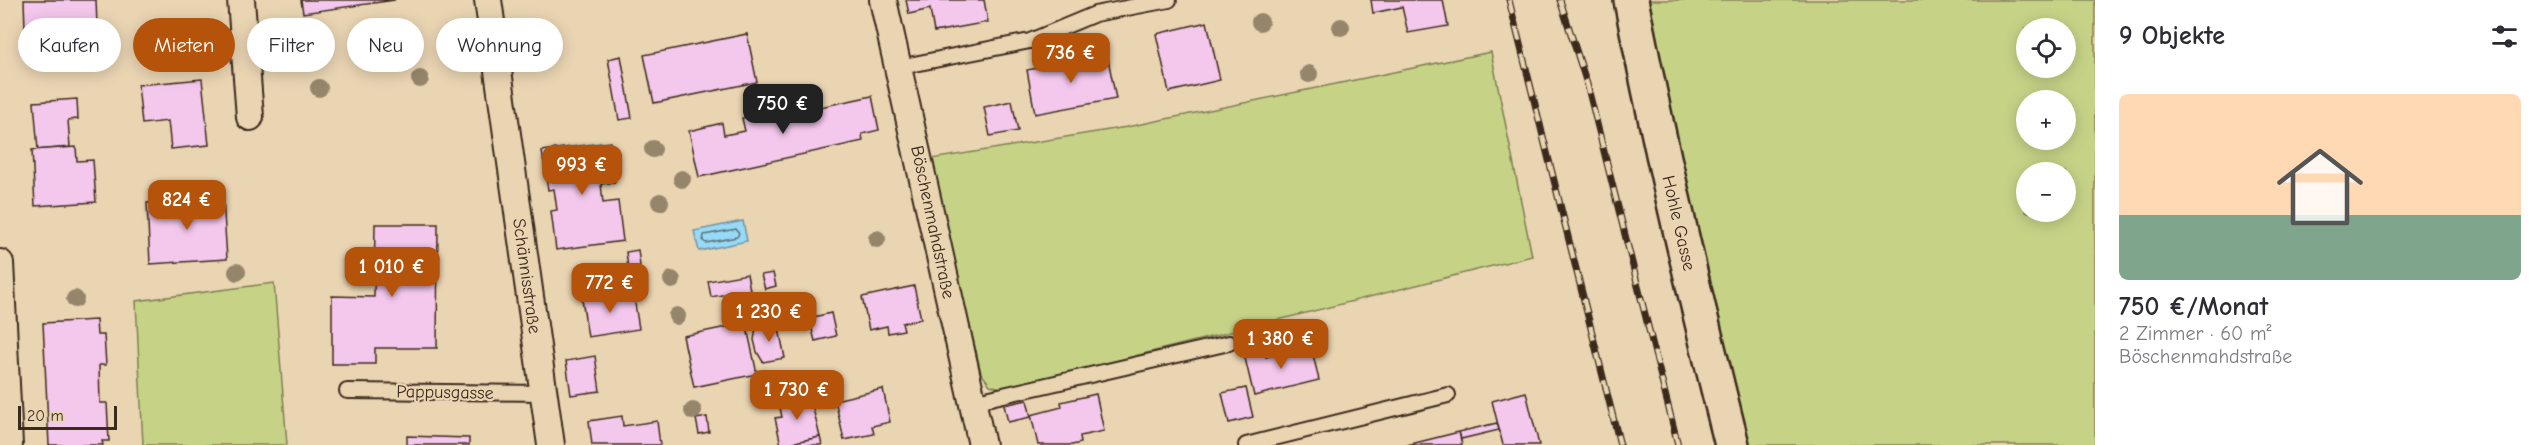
<!DOCTYPE html>
<html lang="de">
<meta charset="utf-8">
<style>
:root{--surface:#fff;--page:#f2f2f3;--text:#2b2b33;--muted:#7c7c81;--accent:#b45309}
body{margin:0;font-family:"Comic Neue",sans-serif;background:var(--page);color:var(--text);height:100vh;display:flex;flex-direction:column;font-size:22px;white-space:nowrap}
*{box-sizing:border-box;margin:0}
p{font-size:20px;color:var(--muted)}
.icon{flex:none;width:33px;height:33px;fill:none;stroke:currentColor;stroke-width:2;stroke-linecap:round;stroke-linejoin:round}
.map{position:relative;flex:1;overflow:hidden}
.panel{display:flex;flex-direction:column;background:var(--surface);width:450px}
.panel>*{flex:none}
.guide{position:absolute;left:18px;top:18px;width:570px;height:54px;display:flex;gap:12px}
.tools{position:absolute;left:2016px;top:18px;display:grid;gap:12px}
.tools a{display:grid;place-items:center;width:60px;height:60px;border-radius:50%;background:var(--surface);box-shadow:0 3px 15px #0003;font-size:30px}
.scale{position:absolute;left:18px;bottom:15px;width:99px;box-sizing:border-box;padding-left:6px;border:3px solid #3b2a1e;border-top:0;font-size:16px;line-height:21px;white-space:nowrap;color:#3b2a1e;-webkit-text-stroke:4px #ead5b3;paint-order:stroke}
.price{position:absolute;translate:-50% -51px;padding:0 14px;border-radius:12px;background:var(--accent);color:#fff;font-size:20px;line-height:39px;filter:drop-shadow(0 2px 3px #0008)}
.price::after{content:'';position:absolute;left:50%;top:36px;width:18px;height:14px;margin-left:-9px;background:inherit;clip-path:polygon(0 0,100% 0,50% 100%)}
.price.selected{background:#222;color:#fff}
ul{padding:0;list-style:none}
li{display:grid;align-content:center;gap:12px;height:318px;padding:0 24px}
li span{display:grid;place-items:center;height:186px;border-radius:9px;color:#555}
li>.icon{margin-inline-start:auto}
span .icon{width:108px;height:108px;fill:#fffc;stroke-width:1}
li b{font-size:26px}
h2{display:flex;justify-content:space-between;align-items:center;height:72px;padding:0 24px;font-size:26px}
.pill{padding:0 21px;border-radius:27px;background:var(--surface);box-shadow:0 3px 15px #0003;font-size:21px;line-height:54px}
.pill.selected{background:var(--accent);color:#fff}
main{display:flex;flex:1;min-height:0}
.map>svg:first-child{display:block}
.green{fill:#c6d387;stroke:#807e52;stroke-width:1.5;fill-rule:evenodd}
.water{fill:#96daf8;stroke:#7294a1;stroke-width:1.5}
.lines{fill:none;stroke-linecap:round;stroke-linejoin:round}
.shore{stroke:#5f7075;stroke-width:1.5}
.building{fill:#f4c7ec;stroke:#3b2a1e;stroke-width:1.5}
.lane-casing{stroke:#3b2a1e;stroke-width:18}
.street-casing{stroke:#3b2a1e;stroke-width:30}
.secondary-casing{stroke:#3b2a1e;stroke-width:38}
.lane{stroke:#ead5b3;stroke-width:14}
.street{stroke:#ead5b3;stroke-width:26}
.secondary{stroke:#ead5b3;stroke-width:33}
.rail-casing{stroke:#3b2a1e;stroke-width:7}
.rail{stroke:#ead5b3;stroke-width:4.5;stroke-dasharray:14;stroke-linecap:butt}
.tree{fill:#95856a}
.labels{text-anchor:middle;stroke-width:4.5;stroke-linejoin:round;paint-order:stroke}
.street-label{font-size:18px;fill:#3b2a1e;stroke:#ead5b3}
</style>
<main>
<div class="map">
<svg width="2095" height="445" viewBox="0 0 2095 445">
<rect width="100%" height="100%" fill="#ead5b3"/>
<filter id="ink" filterUnits="userSpaceOnUse"><feTurbulence type="fractalNoise" baseFrequency=".0167" numOctaves="2"/><feDisplacementMap in="SourceGraphic" scale="12" xChannelSelector="R" yChannelSelector="G"/><feConvolveMatrix kernelMatrix="1 2 1 2 8 2 1 2 1" color-interpolation-filters="sRGB"/></filter>
<g filter="url(#ink)">
<g class="green">
<path d="M1631,0H2095V445H1732ZM2026,28H2066V68H2026ZM2026,100H2066V140H2026ZM2026,172H2066V212H2026Z"/>
<polygon points="1491,52 1532,256 1004,389 990,385 981,373 931,159 1127,127"/>
<polygon points="274,283 287,445 143,445 136,301"/>
</g>
<polygon class="water" points="743,221 747,241 699,251 694,231"/>
<g class="lines">
<polygon class="shore" points="736,229 739,233 737,237 706,243 703,241 704,235"/>
</g>
<g class="building">
<polygon points="24,0 96,0 97,25 25,29"/>
<polygon points="301,0 395,0 303,13"/>
<polygon points="906,0 984,0 988,22 934,32 930,9 909,14"/>
<polygon points="1371,0 1443,0 1448,26 1408,33 1402,7 1373,13"/>
<polygon points="1207,22 1220,80 1169,92 1156,34"/>
<polygon points="97,25 99,51 67,53 66,27"/>
<polygon points="747,34 757,82 654,103 644,55"/>
<polygon points="1107,54 1116,99 1035,114 1027,70"/>
<polygon points="621,56 632,118 619,120 608,59"/>
<polygon points="202,79 209,145 171,149 168,121 142,124 138,85"/>
<polygon points="872,96 879,130 862,134 863,141 699,177 689,131 722,123 724,135 745,131 742,118 795,106 797,112"/>
<polygon points="77,99 78,119 68,120 70,147 38,150 34,102"/>
<polygon points="1012,101 1018,131 990,136 984,107"/>
<polygon points="610,142 615,182 601,184 603,203 618,201 623,241 556,250 551,211 557,210 554,189 548,190 542,151"/>
<polygon points="76,147 77,161 93,160 96,202 35,206 32,150"/>
<polygon points="223,198 227,259 150,264 147,203"/>
<polygon points="375,224 438,224 437,348 375,348 375,364 332,364 332,296 374,297"/>
<polygon points="638,250 640,266 628,268 626,252"/>
<polygon points="773,273 776,286 765,289 761,275"/>
<polygon points="747,274 750,290 711,297 708,281"/>
<polygon points="914,286 921,319 902,323 904,330 888,333 887,326 869,330 862,297"/>
<polygon points="633,291 639,329 588,337 582,299"/>
<polygon points="831,313 836,336 815,341 809,318"/>
<polygon points="96,320 97,335 104,335 106,365 99,365 100,403 107,403 109,441 102,441 103,445 49,445 43,323"/>
<polygon points="746,323 757,374 694,387 683,336"/>
<polygon points="778,324 785,358 763,362 757,352 754,340 756,328"/>
<polygon points="1311,346 1319,380 1254,396 1244,354 1264,349 1266,357"/>
<polygon points="595,356 600,391 571,395 566,361"/>
<polygon points="1246,388 1253,417 1229,423 1222,393"/>
<polygon points="883,389 890,422 872,426 874,434 844,440 835,400"/>
<polygon points="1526,392 1539,445 1503,445 1492,401"/>
<polygon points="1096,394 1104,431 1080,436 1081,443 1072,445 1038,445 1031,415 1062,407 1061,402"/>
<polygon points="810,396 820,437 781,445 775,418 782,417 779,403"/>
<polygon points="1027,400 1031,417 1008,422 1004,405"/>
<polygon points="622,416 623,426 657,421 660,445 592,445 589,421"/>
<polygon points="707,417 709,432 699,434 696,419"/>
<polygon points="1497,423 1499,430 1461,439 1459,432"/>
<polygon points="1459,432 1462,445 1407,445"/>
<polygon points="407,436 469,438 469,445 407,445"/>
<polygon points="820,437 822,445 791,445 791,443"/>
</g>
<g class="lines">
<g class="lane-casing">
<g id="lane">
<polyline points="899,67 1030,41 1095,14 1169,0"/>
<polyline points="347,391 544,393"/>
<polyline points="973,402 1229,343"/>
<polyline points="1246,445 1448,395"/>
</g>
</g>
<g class="street-casing">
<g id="street">
<polyline points="241,0 250,117"/>
<polyline points="488,0 551,445"/>
<polyline points="883,0 982,445"/>
<polyline points="0,263 9,445"/>
</g>
</g>
<g class="secondary-casing">
<path id="secondary" d="M1631,0C1660,149 1695,297 1732,445"/>
</g>
<use href="#lane" class="lane"/>
<use href="#street" class="street"/>
<use href="#secondary" class="secondary"/>
<g class="rail-casing">
<g id="rail">
<polyline points="1509,0 1620,445"/>
<polyline points="1560,0 1587,84 1678,445"/>
</g>
</g>
<use href="#rail" class="rail"/>
</g>
<g class="tree">
<circle cx="1260" cy="22" r="9"/>
<circle cx="1341" cy="27" r="9"/>
<circle cx="386" cy="33" r="9"/>
<circle cx="1309" cy="74" r="9"/>
<circle cx="420" cy="79" r="9"/>
<circle cx="319" cy="88" r="9"/>
<circle cx="653" cy="149" r="9"/>
<circle cx="682" cy="179" r="9"/>
<circle cx="660" cy="202" r="9"/>
<circle cx="877" cy="239" r="9"/>
<circle cx="237" cy="272" r="9"/>
<circle cx="672" cy="280" r="9"/>
<circle cx="75" cy="299" r="9"/>
<circle cx="677" cy="316" r="9"/>
<circle cx="803" cy="382" r="9"/>
<circle cx="693" cy="411" r="9"/>
</g>
</g>
<g class="labels">
<g class="street-label">
<text transform="translate(933 222) rotate(78)" y="6">Böschenmahdstraße</text>
<text transform="translate(1679 223) rotate(77)" y="6">Hohle Gasse</text>
<text transform="translate(527 276) rotate(82)" y="6">Schännisstraße</text>
<text transform="translate(445 392) rotate(1)" y="6">Pappusgasse</text>
</g>
</g>
</svg>
<div class="tools">
<a><svg class="icon" aria-label="locate" viewBox="0 0 24 24"><circle cx="12" cy="12" r="6"/><path d="M12 2v4M12 18v4M2 12h4M18 12h4"/></svg></a>
<a>+</a>
<a>−</a>
</div>
<div class="scale">20 m</div>
<b class="price" style="left:1071px;top:84px">736 €</b>
<b class="price selected" style="left:783px;top:135px">750 €</b>
<b class="price" style="left:582px;top:196px">993 €</b>
<b class="price" style="left:187px;top:231px">824 €</b>
<b class="price" style="left:392px;top:298px">1 010 €</b>
<b class="price" style="left:610px;top:314px">772 €</b>
<b class="price" style="left:769px;top:343px">1 230 €</b>
<b class="price" style="left:1281px;top:370px">1 380 €</b>
<b class="price" style="left:797px;top:421px">1 730 €</b>
<div class="guide">
<a class="pill">Kaufen</a>
<a class="pill selected">Mieten</a>
<a class="pill">Filter</a>
<a class="pill">Neu</a>
<a class="pill">Wohnung</a>
</div>
</div>
<section class="panel">
<h2>9 Objekte<svg class="icon" aria-label="filters" viewBox="0 0 24 24"><path d="M4 7h16M4 17h16"/><circle cx="9" cy="7" r="2"/><circle cx="15" cy="17" r="2"/></svg></h2>
<ul>
<li><span style="background:linear-gradient(#ffd9b3 65%,#7fa58c 0)"><svg class="icon" aria-label="home" viewBox="0 0 24 24"><path d="M3 11l9-7 9 7M6 9v11h12V9"/></svg></span><div><b>750 €/Monat</b><p>2 Zimmer · 60 m²</p><p>Böschenmahdstraße</p></div></li>
</ul>
</section>
</main>
